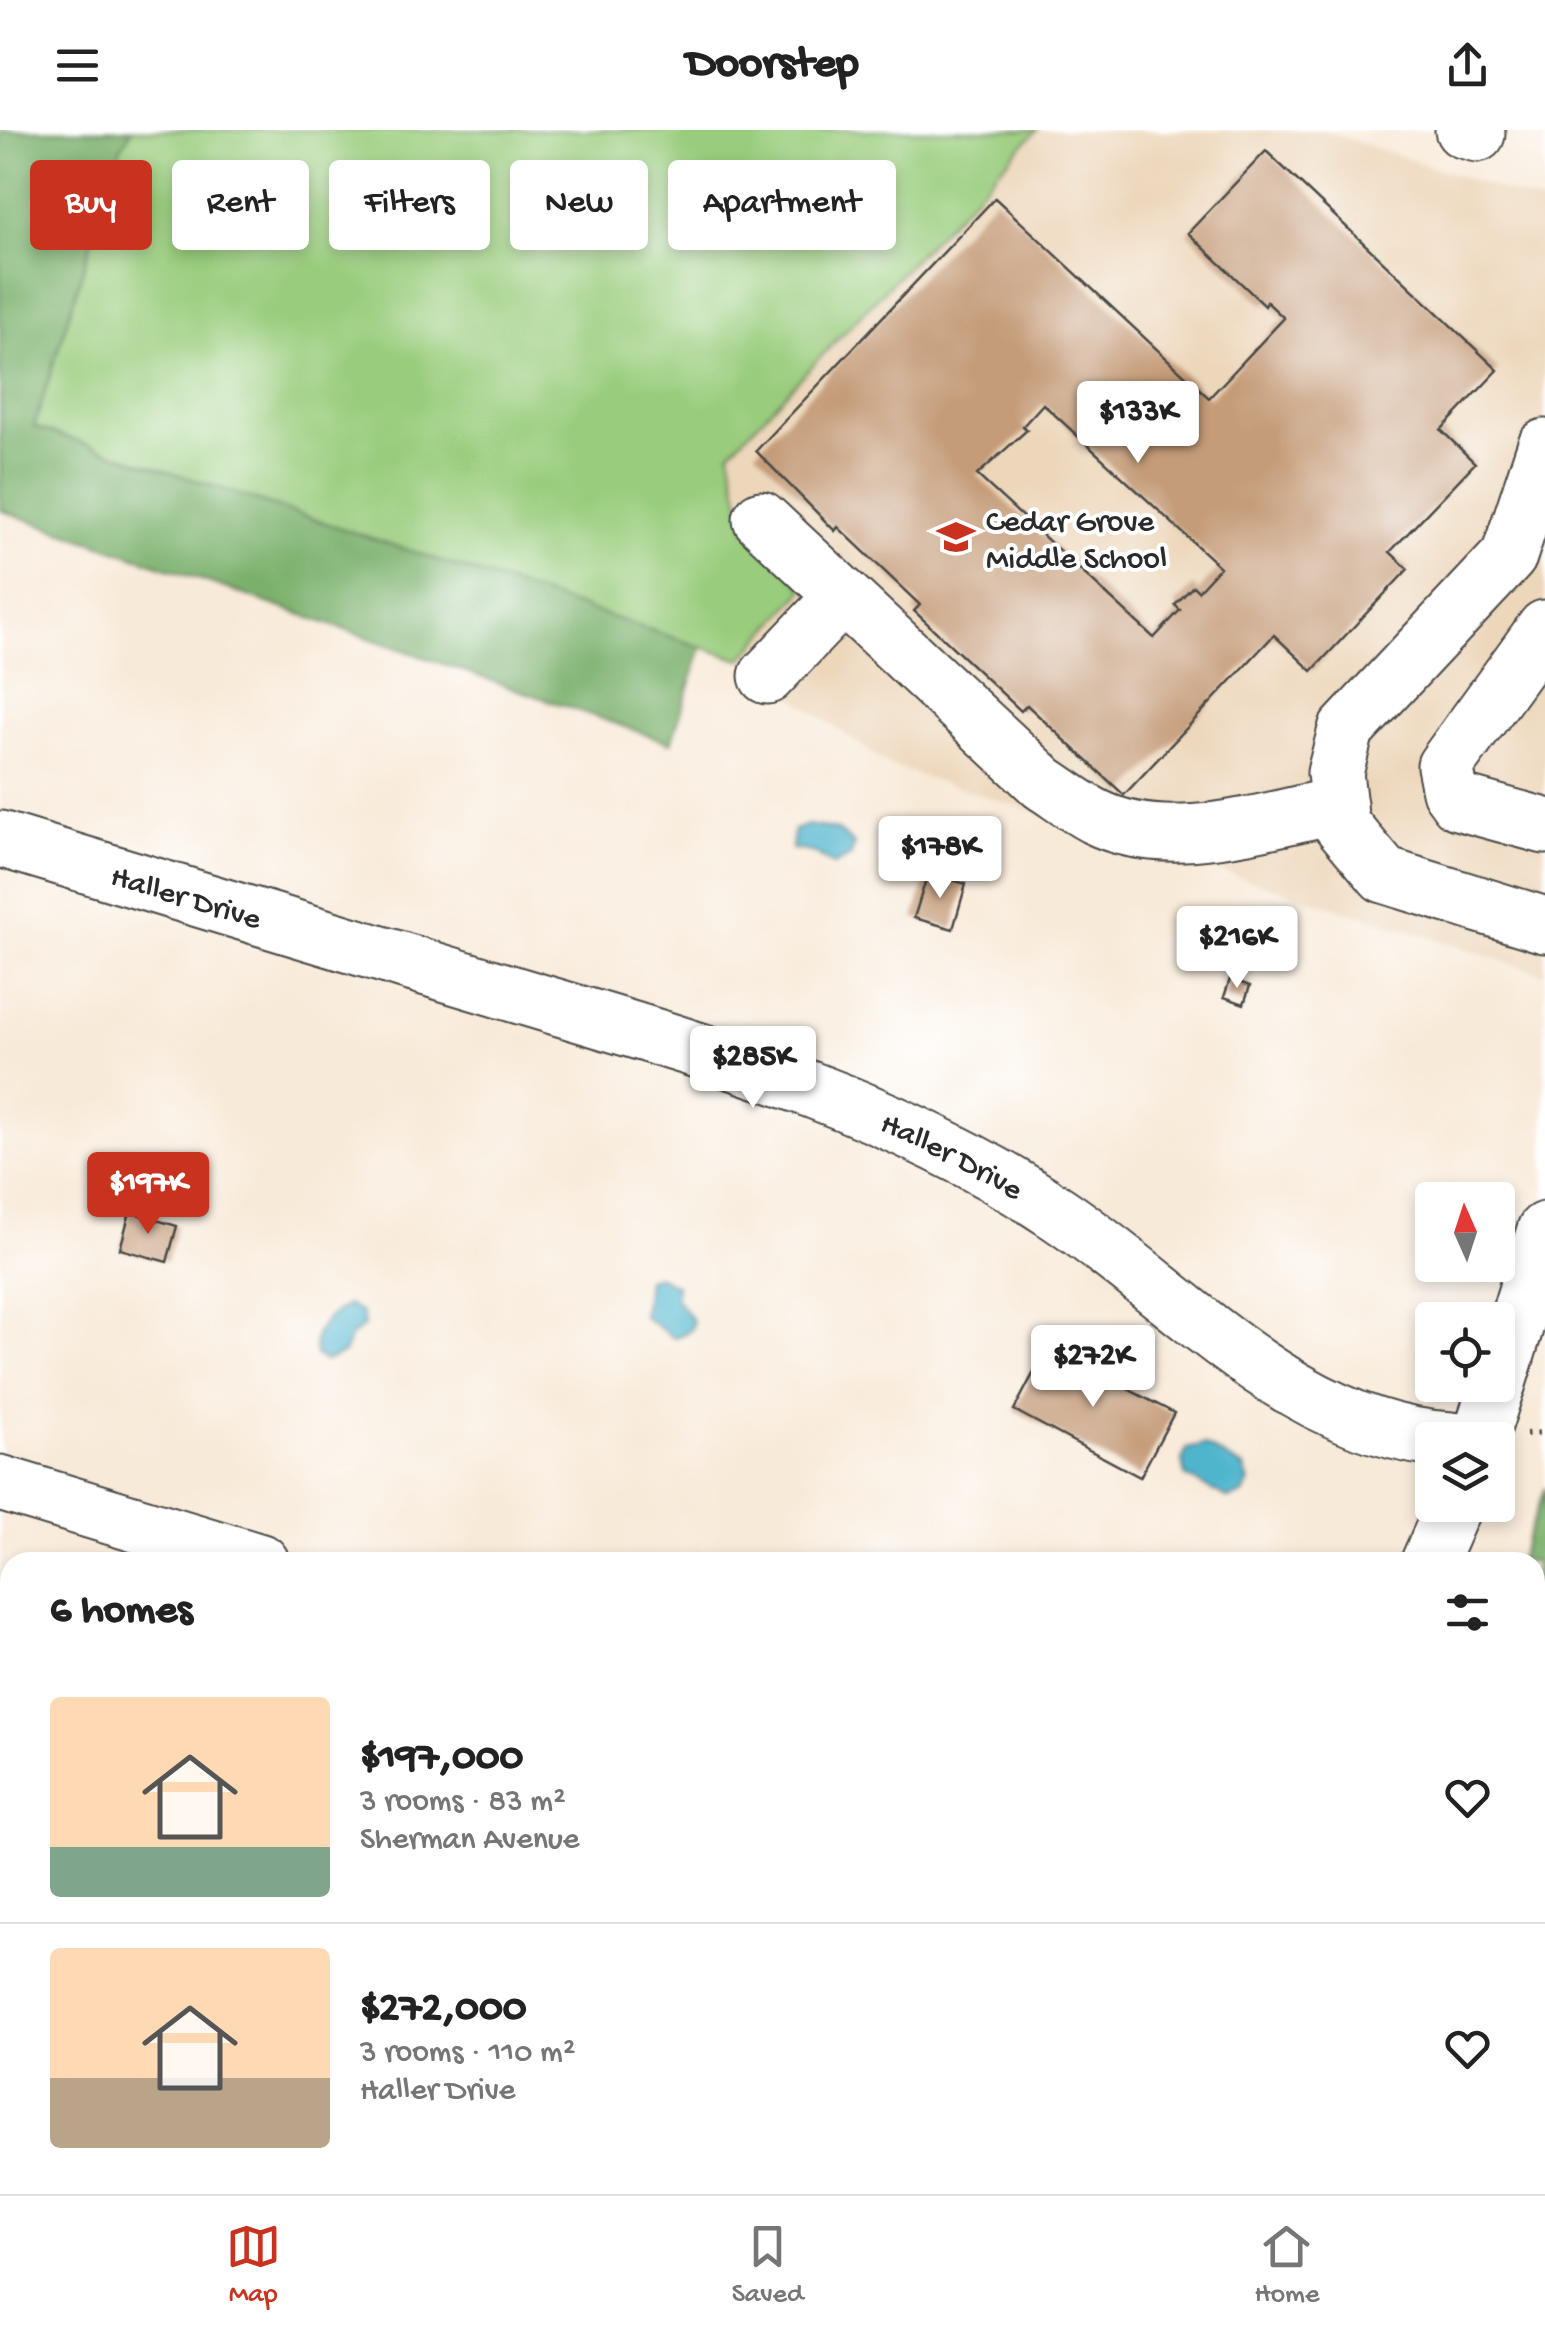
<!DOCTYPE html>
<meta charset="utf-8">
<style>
:root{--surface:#fff;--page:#f6f6f6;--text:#222;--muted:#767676;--line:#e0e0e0;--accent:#c8321e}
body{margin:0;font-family:"Gochi Hand",sans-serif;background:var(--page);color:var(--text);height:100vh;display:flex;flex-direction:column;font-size:38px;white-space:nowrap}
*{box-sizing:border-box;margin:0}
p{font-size:32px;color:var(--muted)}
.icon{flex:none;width:55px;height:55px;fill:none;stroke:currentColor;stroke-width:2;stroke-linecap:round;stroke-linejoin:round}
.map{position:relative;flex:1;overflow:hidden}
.sheet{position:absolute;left:0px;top:1422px;width:1545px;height:642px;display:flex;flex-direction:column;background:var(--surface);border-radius:30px 30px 0 0;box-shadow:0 5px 15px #0003}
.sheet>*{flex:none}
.top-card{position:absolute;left:30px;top:30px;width:1000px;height:90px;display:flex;gap:20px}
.needle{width:65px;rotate:357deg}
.tools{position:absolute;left:1415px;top:1052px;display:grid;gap:20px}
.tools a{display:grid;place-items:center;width:100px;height:100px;border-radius:10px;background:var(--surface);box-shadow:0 5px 15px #0003;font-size:50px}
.price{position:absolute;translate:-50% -85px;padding:0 22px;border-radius:10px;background:#fff;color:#222;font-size:32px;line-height:65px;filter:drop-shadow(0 2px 5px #0008)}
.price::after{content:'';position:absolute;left:50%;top:60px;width:30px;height:22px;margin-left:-15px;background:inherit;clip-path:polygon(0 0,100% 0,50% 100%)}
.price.selected{background:var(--accent);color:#fff}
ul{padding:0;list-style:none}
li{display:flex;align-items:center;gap:30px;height:250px;padding:0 50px}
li+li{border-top:2px solid var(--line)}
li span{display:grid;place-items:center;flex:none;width:280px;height:200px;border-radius:10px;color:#555}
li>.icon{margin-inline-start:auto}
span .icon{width:120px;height:120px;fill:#fffc;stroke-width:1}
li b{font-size:42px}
h2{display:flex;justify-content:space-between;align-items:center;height:120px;padding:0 50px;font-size:42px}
.pill{padding:0 35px;border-radius:10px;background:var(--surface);box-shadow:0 5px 15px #0003;font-size:35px;line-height:90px}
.pill.selected{background:var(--accent);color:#fff}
header{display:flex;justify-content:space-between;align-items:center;height:130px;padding:0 50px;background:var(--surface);font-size:45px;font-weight:700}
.menu{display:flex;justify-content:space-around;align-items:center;height:140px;border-top:2px solid var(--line);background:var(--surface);font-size:28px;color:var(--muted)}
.menu a{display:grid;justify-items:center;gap:5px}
.menu .selected{color:var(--accent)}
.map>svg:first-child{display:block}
.built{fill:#edd7bb}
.green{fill:#99cc7c;stroke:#627c54;stroke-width:2.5}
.forest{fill:#7ab06c;stroke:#526e4c;stroke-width:2.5}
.water{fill:#4fb5cd;stroke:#3d707c;stroke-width:2.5}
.building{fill:#c59c79;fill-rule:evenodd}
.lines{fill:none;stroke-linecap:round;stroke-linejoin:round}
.minor-casing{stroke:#4a4845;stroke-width:59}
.major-casing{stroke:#4a4845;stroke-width:59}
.path{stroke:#4a4845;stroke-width:6;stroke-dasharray:2.5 8;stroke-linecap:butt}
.minor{stroke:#fff;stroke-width:55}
.major{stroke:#fff;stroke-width:55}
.labels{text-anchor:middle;stroke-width:8;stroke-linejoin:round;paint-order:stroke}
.poi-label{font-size:32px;fill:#2b2b2b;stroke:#fff;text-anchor:start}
.street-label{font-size:32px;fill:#2b2b2b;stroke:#fff}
</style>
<header><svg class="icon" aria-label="menu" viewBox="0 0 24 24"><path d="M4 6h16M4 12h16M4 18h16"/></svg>Doorstep<svg class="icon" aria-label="share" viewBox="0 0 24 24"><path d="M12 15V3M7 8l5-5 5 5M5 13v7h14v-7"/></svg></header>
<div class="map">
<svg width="1545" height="2064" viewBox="0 0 1545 2064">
<rect width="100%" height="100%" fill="#fff"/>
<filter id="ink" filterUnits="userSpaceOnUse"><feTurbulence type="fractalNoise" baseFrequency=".01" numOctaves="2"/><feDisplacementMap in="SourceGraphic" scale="20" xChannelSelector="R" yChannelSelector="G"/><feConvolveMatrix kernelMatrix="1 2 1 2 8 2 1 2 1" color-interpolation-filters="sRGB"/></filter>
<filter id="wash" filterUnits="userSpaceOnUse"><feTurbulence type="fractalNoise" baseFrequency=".0048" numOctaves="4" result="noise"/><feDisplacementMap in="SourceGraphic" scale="40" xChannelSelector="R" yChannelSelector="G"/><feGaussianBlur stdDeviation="2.25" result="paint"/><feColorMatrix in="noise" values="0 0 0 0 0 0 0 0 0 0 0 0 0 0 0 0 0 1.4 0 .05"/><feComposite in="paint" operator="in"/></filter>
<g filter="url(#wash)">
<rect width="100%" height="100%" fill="#f8ead9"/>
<polygon class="built" points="132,0 1322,0 1545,75 1545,844 890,636 741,530 34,297"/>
<g class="green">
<polygon points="132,0 1037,0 730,322 745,398 804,459 741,530 34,297 121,17"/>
<polygon points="0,1674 10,1677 10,2055 720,2055 712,2064 0,2064"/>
</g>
<g class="forest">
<polygon points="0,0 132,0 121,17 34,297 702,517 671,613 0,380"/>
<polygon points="1545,1358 1545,1538 1535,1535 1535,1432 1518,1432"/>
</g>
<g class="water">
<polygon points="808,695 837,700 854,714 851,726 833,735 813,722 792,719 794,700"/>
<polygon points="657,1146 676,1155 676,1169 693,1191 691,1200 674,1208 643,1186 647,1149"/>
<path d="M348,1175L362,1183L364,1196L350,1207L344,1223L326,1231L316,1226C309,1203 328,1184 348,1175Z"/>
<polygon points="1204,1315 1244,1338 1249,1353 1244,1364 1229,1369 1185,1346 1182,1331 1187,1319"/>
</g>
<g id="blocks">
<g class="building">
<path d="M1266,21L1498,240L1441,300L1475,333L1390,422L1408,439L1312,541L1274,505L1124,665L1027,575L1021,581L914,481L920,475L838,397L835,401L756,321L995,68L1209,268L1284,188L1267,172L1265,176L1188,103ZM1043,274L1220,437L1198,461L1193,456L1175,475L1180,480L1154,508L977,345L1027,300L1023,296Z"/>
<polygon points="928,743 966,754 953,799 914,788"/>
<polygon points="1230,849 1250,856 1244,874 1224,867"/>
<polygon points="130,1082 177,1096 167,1132 120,1119"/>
<polygon points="1050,1212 1094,1236 1091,1240 1174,1283 1140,1347 1014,1280"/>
</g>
</g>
</g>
<g filter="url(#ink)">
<use href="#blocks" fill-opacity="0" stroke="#4a4845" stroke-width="2.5"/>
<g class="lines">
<g class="minor-casing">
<g id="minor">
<polyline points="1463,0 1477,4"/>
<polyline points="1545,317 1509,426 1346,600 1335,643 1341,694 1384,745 1545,795"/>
<path d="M761,389L1043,653C1060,664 1078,678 1096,687C1170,723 1263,690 1339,675"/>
<polyline points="1545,498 1445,636 1450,661 1458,672 1545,696"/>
<polyline points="767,546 843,466"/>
<path id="s1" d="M0,709C173,761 346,813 520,866C707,922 892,973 1057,1083C1180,1165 1295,1303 1452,1310"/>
<polyline points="0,1353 261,1432"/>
<polyline points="1535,1829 1545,1832"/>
<polyline points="1535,2029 1545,2012"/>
</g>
</g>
<g class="major-casing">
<g id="major">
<polyline points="1498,1253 1545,1100"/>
<polyline points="1479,1310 1497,1255"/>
<polyline points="1429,1432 1454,1375"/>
<polyline points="1086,2064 1092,2055"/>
</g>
</g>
<g class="path">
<polyline points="1526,1304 1545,1303"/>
<polyline points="536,2055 545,2064"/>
</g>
<use href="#minor" class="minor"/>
<use href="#major" class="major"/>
</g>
</g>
<defs>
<g id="school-bare" transform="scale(3)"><path d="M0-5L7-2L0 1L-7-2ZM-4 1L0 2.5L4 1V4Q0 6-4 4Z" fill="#c8321e" stroke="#fff" stroke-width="2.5" paint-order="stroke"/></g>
</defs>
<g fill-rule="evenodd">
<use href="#school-bare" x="956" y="407"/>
</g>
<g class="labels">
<g class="poi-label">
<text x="986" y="400">Cedar Grove<tspan x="986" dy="37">Middle School</tspan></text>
</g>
<g class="street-label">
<text dy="11" stroke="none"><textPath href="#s1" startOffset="195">Haller Drive</textPath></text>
<text dy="11" stroke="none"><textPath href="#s1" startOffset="1005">Haller Drive</textPath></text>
</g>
</g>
</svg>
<div class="tools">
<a><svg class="needle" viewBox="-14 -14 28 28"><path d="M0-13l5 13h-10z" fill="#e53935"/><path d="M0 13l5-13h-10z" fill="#767676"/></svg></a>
<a><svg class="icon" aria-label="locate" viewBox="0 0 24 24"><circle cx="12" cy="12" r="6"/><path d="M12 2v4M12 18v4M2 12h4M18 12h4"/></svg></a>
<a><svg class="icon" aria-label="layers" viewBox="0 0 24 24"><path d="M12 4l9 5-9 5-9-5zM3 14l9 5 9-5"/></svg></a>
</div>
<b class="price" style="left:1138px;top:336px">$133K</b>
<b class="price" style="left:940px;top:771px">$178K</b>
<b class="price" style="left:1237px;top:861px">$216K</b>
<b class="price" style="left:753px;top:981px">$285K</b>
<b class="price selected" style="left:148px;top:1107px">$197K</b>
<b class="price" style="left:1093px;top:1280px">$272K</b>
<div class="top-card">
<a class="pill selected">Buy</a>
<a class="pill">Rent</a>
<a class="pill">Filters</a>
<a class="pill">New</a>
<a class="pill">Apartment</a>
</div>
<section class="sheet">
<h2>6 homes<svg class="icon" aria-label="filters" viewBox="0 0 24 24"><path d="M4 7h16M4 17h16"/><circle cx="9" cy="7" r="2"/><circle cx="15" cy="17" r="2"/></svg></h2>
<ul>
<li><span style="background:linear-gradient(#ffd9b3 75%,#7fa58c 0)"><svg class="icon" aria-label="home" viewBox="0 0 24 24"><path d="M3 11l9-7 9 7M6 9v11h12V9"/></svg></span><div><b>$197,000</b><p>3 rooms · 83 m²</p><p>Sherman Avenue</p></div><svg class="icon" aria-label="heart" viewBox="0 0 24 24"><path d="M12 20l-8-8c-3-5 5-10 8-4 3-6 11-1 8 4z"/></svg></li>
<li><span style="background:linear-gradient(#ffd9b3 65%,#b9a48a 0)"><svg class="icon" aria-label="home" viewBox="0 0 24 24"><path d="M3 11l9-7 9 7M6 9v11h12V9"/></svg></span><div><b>$272,000</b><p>3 rooms · 110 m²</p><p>Haller Drive</p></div><svg class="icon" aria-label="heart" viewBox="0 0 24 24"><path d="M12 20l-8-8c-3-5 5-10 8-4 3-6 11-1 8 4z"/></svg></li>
</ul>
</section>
</div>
<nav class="menu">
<a class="selected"><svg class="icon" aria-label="map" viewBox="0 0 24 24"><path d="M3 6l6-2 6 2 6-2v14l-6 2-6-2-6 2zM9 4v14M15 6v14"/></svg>Map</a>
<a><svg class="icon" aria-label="saved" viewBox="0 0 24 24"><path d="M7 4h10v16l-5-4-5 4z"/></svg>Saved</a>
<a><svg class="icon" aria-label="home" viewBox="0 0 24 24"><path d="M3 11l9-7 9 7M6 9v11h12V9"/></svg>Home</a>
</nav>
